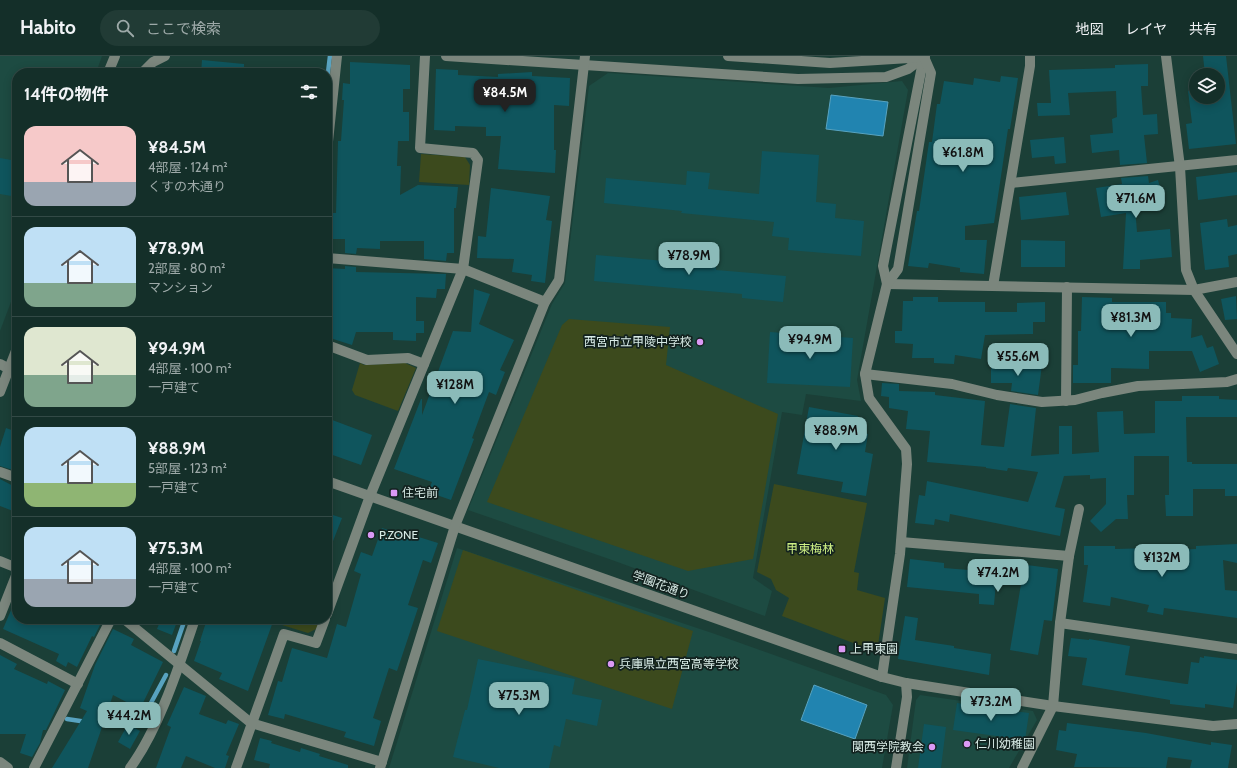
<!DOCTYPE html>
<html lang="ja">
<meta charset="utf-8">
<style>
:root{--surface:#142f29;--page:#213b35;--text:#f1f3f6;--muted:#9da9a8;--line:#334a46;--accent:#8bbbb9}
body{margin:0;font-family:Cabin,"Noto Sans JP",sans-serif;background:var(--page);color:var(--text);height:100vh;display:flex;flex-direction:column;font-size:15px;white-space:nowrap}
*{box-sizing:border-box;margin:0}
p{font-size:13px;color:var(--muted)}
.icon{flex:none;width:22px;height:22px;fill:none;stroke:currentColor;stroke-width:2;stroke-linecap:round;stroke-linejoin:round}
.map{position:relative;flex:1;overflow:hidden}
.panel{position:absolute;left:12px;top:12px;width:320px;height:556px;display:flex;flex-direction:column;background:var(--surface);border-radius:16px;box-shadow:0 2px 10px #0003,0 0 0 1px var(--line)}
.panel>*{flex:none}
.fabs{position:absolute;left:1189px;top:12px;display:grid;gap:8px}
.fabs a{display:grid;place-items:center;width:36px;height:36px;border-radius:50%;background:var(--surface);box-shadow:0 2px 10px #0003,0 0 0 1px var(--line);font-size:20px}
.price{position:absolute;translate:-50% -34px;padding:0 9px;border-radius:8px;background:var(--accent);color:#111;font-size:13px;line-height:26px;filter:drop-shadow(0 1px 2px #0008)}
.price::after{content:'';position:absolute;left:50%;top:24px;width:12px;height:9px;margin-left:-6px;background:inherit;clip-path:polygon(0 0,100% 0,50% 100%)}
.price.active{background:#222;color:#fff}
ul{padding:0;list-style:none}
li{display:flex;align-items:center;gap:12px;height:100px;padding:0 12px}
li+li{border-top:1px solid var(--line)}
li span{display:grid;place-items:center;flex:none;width:112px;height:80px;border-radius:12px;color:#555}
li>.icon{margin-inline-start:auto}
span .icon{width:48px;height:48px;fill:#fffc;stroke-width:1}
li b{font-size:17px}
h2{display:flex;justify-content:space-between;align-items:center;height:48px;padding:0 12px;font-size:17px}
header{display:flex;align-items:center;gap:24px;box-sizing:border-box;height:56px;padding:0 20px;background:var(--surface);border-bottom:1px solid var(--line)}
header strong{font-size:19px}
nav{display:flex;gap:22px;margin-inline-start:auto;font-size:14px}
.search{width:280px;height:36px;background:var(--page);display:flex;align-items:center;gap:10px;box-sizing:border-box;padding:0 14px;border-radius:22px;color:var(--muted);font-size:15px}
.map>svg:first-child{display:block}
.built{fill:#1d4b42}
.green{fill:#3c4a1d}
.water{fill:#2184b0;stroke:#58a3c0}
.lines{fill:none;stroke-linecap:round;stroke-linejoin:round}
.stream{stroke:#58a3c0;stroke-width:4.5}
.building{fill:#0f555d}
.minor{stroke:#7b867d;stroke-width:10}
.poi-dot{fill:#db99f5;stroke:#13221f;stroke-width:1.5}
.labels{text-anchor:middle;stroke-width:3.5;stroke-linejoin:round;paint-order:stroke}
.poi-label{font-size:12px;fill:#d8ebe6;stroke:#13221f;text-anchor:start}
.park-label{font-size:12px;fill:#cff185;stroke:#13221f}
.street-label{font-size:12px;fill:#d8ebe6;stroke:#13221f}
</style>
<header>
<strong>Habito</strong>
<div class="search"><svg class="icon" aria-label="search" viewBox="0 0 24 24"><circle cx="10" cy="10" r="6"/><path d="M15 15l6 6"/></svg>ここで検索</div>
<nav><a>地図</a><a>レイヤ</a><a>共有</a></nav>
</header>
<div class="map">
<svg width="1237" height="712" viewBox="0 0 1237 712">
<rect width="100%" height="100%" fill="#1b3f37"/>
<g class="built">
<polygon points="0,0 102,0 96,17 17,17 17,230 0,275"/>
<polygon points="608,17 829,32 902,25 908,34 857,324 861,345 806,338 802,359 782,356 753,522 772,535 765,560 612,504 468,454 552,248 565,227 589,30"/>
<polygon points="457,492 715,578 886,639 893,649 882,712 389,712"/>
<polygon points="920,639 1033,655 1037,664 1009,712 907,712 916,644"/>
</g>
<g class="green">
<polygon points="421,98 465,101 470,109 469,129 419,126"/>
<polygon points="569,263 670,271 666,309 778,358 753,503 688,515 487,446 562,269"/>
<polygon points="360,307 364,309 405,307 416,312 398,355 355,339 352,334"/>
<polygon points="774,428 867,447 854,516 859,517 857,534 885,542 877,596 782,560 789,542 776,534 771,523 757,516"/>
<polygon points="463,494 693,575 672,653 437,575"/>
<polygon points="284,563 320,563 316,573 308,577 282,569"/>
</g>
<g class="water">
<polygon points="831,39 888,46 883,80 826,73"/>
<polygon points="814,629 867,649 855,683 801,664"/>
</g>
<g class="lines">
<g class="stream">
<polyline points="327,25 330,0"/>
<polyline points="174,595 185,563"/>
<polyline points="67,663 87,666"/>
<polyline points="98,666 116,665 145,658 166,619"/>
</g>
</g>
<g class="building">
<polygon points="1203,0 1226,0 1236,88 1189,93 1186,68 1192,67 1188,35 1196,34 1196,41 1218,41 1218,19 1205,19"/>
<polygon points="202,4 244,8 244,17 201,17"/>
<polygon points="350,6 410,9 410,33 403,33 403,56 409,56 409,85 398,85 397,110 401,110 400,139 418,129 458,131 456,152 454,152 454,197 447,197 446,205 424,203 424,185 380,185 380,193 357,192 356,198 345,197 345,183 329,183 330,157 336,157 338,85 341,85 344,44 342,44 343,27 350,28"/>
<polygon points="1148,8 1148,30 1141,30 1143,59 1157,58 1158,78 1144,79 1147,107 1120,109 1119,94 1092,97 1090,79 1113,77 1112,63 1117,61 1116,35 1068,37 1070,59 1038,60 1037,47 1051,47 1049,14 1115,12 1115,9"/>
<polygon points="436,13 458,14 458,19 498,21 498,18 532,16 532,20 570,22 569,50 554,49 554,94 556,94 555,117 498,113 501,80 486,80 486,71 455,70 455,75 434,74"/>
<polygon points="1001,20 1018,22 1010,73 1008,73 994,167 965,170 965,184 987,184 984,218 960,216 960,212 929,207 928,212 908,210 917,155 919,155 929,86 932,86 937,48 940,48 944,25 973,29 974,22 1000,26"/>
<polygon points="1064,81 1066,107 1055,108 1054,100 1032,102 1030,84"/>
<polygon points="762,95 819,99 816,146 836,148 835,162 864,165 861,200 788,194 789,182 772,180 774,166 681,157 682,155 604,147 606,122 686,129 687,115 710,117 708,133 759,138"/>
<polygon points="0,102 17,105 17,141 0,138"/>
<polygon points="1237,116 1237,139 1198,144 1196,121"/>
<polygon points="1148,120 1149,127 1158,124 1163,143 1135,151 1137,176 1170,173 1172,201 1140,204 1140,213 1123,213 1126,157 1101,161 1096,132 1122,128 1121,122"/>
<polygon points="491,132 550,140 546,164 552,165 545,227 531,225 532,219 512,216 514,203 477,202 478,180 486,181"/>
<polygon points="1066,136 1069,159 1021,164 1019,141"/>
<polygon points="1227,163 1228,171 1237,169 1237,198 1228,200 1229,211 1205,214 1200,167"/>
<polygon points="1021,184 1065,185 1065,211 1021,211"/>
<polygon points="678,193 717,197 716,214 786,220 783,246 742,242 742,238 594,225 596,199 677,206"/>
<polygon points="345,210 356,211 356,216 446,218 445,233 437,233 436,242 416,241 416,265 424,265 424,277 416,277 416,285 393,284 393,276 356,276 352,289 327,281 327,212 345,213"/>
<polygon points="474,233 490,238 479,268 514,284 500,314 505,316 496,339 489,336 472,382 474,383 451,444 428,436 432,426 394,413 421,343 422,343 422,359 453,275 471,276"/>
<polygon points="1236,240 1237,263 1225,264 1221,243"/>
<polygon points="913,241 938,241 938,246 985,246 985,256 1017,256 1017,247 1045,246 1045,266 1033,266 1033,278 985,279 981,303 955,299 954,308 934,307 934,302 912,302 913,288 895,287 895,275 902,275 903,245 913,245"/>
<polygon points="1082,241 1112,242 1112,246 1166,246 1166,257 1171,257 1171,262 1192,263 1191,282 1202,279 1207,292 1213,290 1219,308 1200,316 1192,295 1149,295 1149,313 1111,312 1111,327 1073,327 1073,309 1078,309 1078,275 1081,275"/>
<polygon points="770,276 853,282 850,331 767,327"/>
<polygon points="991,309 1042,309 1038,339 1011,335 1012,327 991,327"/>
<polygon points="882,327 899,328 899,335 935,336 935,339 985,345 981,389 1004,391 1010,348 1036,352 1031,400 1059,398 1059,370 1072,370 1072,398 1099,396 1097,356 1123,355 1124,378 1155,377 1155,345 1182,345 1182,340 1219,340 1219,343 1237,344 1237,361 1186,361 1187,406 1192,406 1192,408 1237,408 1237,440 1225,440 1225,433 1193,433 1193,460 1166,460 1165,439 1169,439 1169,400 1134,400 1134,439 1127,439 1128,463 1116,463 1101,476 1090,465 1106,448 1106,422 1090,423 1090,419 1064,420 1055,451 1065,453 1060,480 950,458 949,466 935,463 934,469 915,467 919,439 925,440 927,425 1028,446 1038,416 1008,412 1007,415 986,412 986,411 927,406 930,375 906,373 908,355 889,352 889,341 881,340"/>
<polygon points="809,351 858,360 855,375 868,378 865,396 873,398 866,440 841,436 843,426 797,418"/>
<polygon points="327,362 372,379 361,409 327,397"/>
<polygon points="6,372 17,376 17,402 13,414 0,410 0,391"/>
<polygon points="0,423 17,432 17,444 13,455 0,450"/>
<polygon points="327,457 342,462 328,498 327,497"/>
<polygon points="382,472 408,480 409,478 438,487 431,507 423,504 408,549 418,552 397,615 389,612 373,662 381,665 374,690 344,681 346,676 285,658 284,663 268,659 278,625 282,626 292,592 327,602 337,568 346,571 361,518 354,515 361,496 372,500"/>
<polygon points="1237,488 1237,507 1223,504 1225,534 1237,535 1237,562 1164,552 1163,559 1147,556 1149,549 1111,541 1110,550 1083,546 1088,509 1084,509 1084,490 1115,490 1115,493 1154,492 1154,495 1196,493 1196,490"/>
<polygon points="910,503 944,507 944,512 981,515 981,509 1019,512 1019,508 1058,513 1052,565 1044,564 1038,599 1010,594 1021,528 996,526 994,549 979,548 979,538 907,531"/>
<polygon points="17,540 17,563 103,563 94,581 92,580 77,611 68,606 66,611 56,605 59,598 3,573"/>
<polygon points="905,560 918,562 915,584 954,590 954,592 991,598 989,619 898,603"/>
<polygon points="161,563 178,563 172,579 157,573"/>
<polygon points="207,563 274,563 248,635 219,623 222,617 194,605 201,585 200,585"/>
<polygon points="113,573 134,583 131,589 163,606 140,653 113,639 88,712 52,712 87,655 80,652 95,609"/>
<polygon points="1071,582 1089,584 1089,583 1130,590 1125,619 1186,628 1188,628 1191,606 1199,607 1200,601 1204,602 1204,600 1237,604 1237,626 1233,652 1205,648 1205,652 1170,648 1170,644 1082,629 1087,602 1068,600"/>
<polygon points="0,599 17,608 14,613 47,628 48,625 65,634 46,674 43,674 40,687 32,701 20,697 26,678 0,678"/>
<polygon points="478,603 575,623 572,638 602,644 597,670 566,663 560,691 554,689 549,712 499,712 453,701 465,654 467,654"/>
<polygon points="184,631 206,640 199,658 226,668 228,664 239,668 226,699 229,700 225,712 215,712 186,700 181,712 156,712 171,671 167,669"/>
<polygon points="957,647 1029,657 1025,684 953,674"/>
<polygon points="1067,667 1146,677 1211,689 1211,686 1232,689 1228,712 1190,712 1192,704 1168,701 1166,712 1074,711 1077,698 1056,694 1059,674 1066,675"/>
<polygon points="128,668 140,675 130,693 118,686"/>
<polygon points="924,668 946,671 941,712 918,712"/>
<polygon points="260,682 272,685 271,687 300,696 301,692 320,698 319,700 348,709 348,712 269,712 270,708 254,704"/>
</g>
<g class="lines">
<g class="minor">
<polyline points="446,0 798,23 886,21 908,13 924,1"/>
<polyline points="728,0 830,7 925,1"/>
<polyline points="1166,0 1180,111 1186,214 1194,234 1237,298"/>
<polyline points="108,17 115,0"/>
<polyline points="142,17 153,6 165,0"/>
<polyline points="327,95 337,0"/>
<polyline points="1011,127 1237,104"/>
<polyline points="327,202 463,213 545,246"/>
<polyline points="887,228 1194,234 1237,226"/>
<polyline points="887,228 883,210 924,0"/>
<polyline points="993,230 1030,10 1030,0"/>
<polyline points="327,289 367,304 408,302 424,308"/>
<polyline points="0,308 17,317"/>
<polyline points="865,318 952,328 997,339 1042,346 1075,344 1102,337 1138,330 1227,326 1237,323"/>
<polyline points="0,336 17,292"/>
<polyline points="1066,345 1067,231"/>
<polyline points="0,416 17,422"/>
<polyline points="327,425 882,621 906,627 1053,650 1213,670 1237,668"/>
<polyline points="901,486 1069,500"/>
<polyline points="0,505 17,512"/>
<polyline points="327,558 370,440 463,213 478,104 473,97 420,92 425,0"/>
<polyline points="0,560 17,517"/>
<polyline points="124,563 251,667 382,706"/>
<polyline points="1060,567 1237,593"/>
<polyline points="0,587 78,628"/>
<polyline points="882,621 900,498 907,408 906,393 869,342 865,318 887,228 898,213 931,17 924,1"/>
<polyline points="0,706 8,712"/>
<polyline points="34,712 111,563"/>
<path d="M130,712C159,673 179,610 195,563"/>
<polyline points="236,712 284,578 316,587 325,563"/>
<polyline points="380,712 455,470 545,246 559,224 585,0"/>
<polyline points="896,712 907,641 906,627"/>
<polyline points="1022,712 1053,650 1060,567 1069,500 1079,453"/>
</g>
</g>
<g class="poi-dot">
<circle cx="700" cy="286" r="4"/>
<rect x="390" y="433" width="8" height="8" rx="2"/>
<circle cx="371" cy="479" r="4"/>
<rect x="838" y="589" width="8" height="8" rx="2"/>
<circle cx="611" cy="608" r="4"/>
<circle cx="967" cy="688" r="4"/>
<circle cx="932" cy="691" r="4"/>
</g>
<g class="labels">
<g class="poi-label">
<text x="692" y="290" text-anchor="end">西宮市立甲陵中学校</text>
<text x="402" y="441">住宅前</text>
<text x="379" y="483">P.ZONE</text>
<text x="850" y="597">上甲東園</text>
<text x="619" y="612">兵庫県立西宮高等学校</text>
<text x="975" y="692">仁川幼稚園</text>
<text x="924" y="695" text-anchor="end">関西学院教会</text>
</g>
<g class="park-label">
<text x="810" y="497">甲東梅林</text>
</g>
<g class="street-label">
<text transform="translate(661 529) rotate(20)" y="4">学園花通り</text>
</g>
</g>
</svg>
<div class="fabs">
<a><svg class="icon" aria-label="layers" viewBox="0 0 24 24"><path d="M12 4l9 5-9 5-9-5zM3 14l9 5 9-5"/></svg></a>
</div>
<b class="price active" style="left:505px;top:57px">¥84.5M</b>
<b class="price" style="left:963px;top:117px">¥61.8M</b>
<b class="price" style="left:1136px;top:163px">¥71.6M</b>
<b class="price" style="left:689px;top:220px">¥78.9M</b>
<b class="price" style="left:1131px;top:282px">¥81.3M</b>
<b class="price" style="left:810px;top:304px">¥94.9M</b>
<b class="price" style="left:1018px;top:321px">¥55.6M</b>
<b class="price" style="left:455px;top:349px">¥128M</b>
<b class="price" style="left:836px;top:395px">¥88.9M</b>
<b class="price" style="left:1162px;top:522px">¥132M</b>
<b class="price" style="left:998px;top:537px">¥74.2M</b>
<b class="price" style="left:519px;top:660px">¥75.3M</b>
<b class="price" style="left:991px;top:666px">¥73.2M</b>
<b class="price" style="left:129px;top:680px">¥44.2M</b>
<section class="panel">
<h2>14件の物件<svg class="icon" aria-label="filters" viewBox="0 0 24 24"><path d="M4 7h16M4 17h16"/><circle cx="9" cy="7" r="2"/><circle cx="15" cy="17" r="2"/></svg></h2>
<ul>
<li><span style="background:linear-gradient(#f6c9c9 70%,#9aa5b1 0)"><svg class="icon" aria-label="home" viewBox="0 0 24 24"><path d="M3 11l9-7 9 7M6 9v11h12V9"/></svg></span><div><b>¥84.5M</b><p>4部屋 · 124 m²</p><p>くすの木通り</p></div></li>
<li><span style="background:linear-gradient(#bfe0f5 70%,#7fa58c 0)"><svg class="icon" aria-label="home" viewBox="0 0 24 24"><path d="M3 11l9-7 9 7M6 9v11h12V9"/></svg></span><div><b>¥78.9M</b><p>2部屋 · 80 m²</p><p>マンション</p></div></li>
<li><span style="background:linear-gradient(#dfe7d0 60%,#7fa58c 0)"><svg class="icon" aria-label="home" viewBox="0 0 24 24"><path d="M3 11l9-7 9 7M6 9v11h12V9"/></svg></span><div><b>¥94.9M</b><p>4部屋 · 100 m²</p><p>一戸建て</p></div></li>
<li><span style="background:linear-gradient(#bfe0f5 70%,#8fb573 0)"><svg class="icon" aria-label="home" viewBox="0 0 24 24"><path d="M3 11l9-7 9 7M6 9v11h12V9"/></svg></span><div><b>¥88.9M</b><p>5部屋 · 123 m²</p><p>一戸建て</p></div></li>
<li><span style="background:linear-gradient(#bfe0f5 65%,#9aa5b1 0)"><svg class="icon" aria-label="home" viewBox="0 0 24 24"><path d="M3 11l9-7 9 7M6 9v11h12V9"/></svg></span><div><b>¥75.3M</b><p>4部屋 · 100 m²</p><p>一戸建て</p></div></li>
</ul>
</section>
</div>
